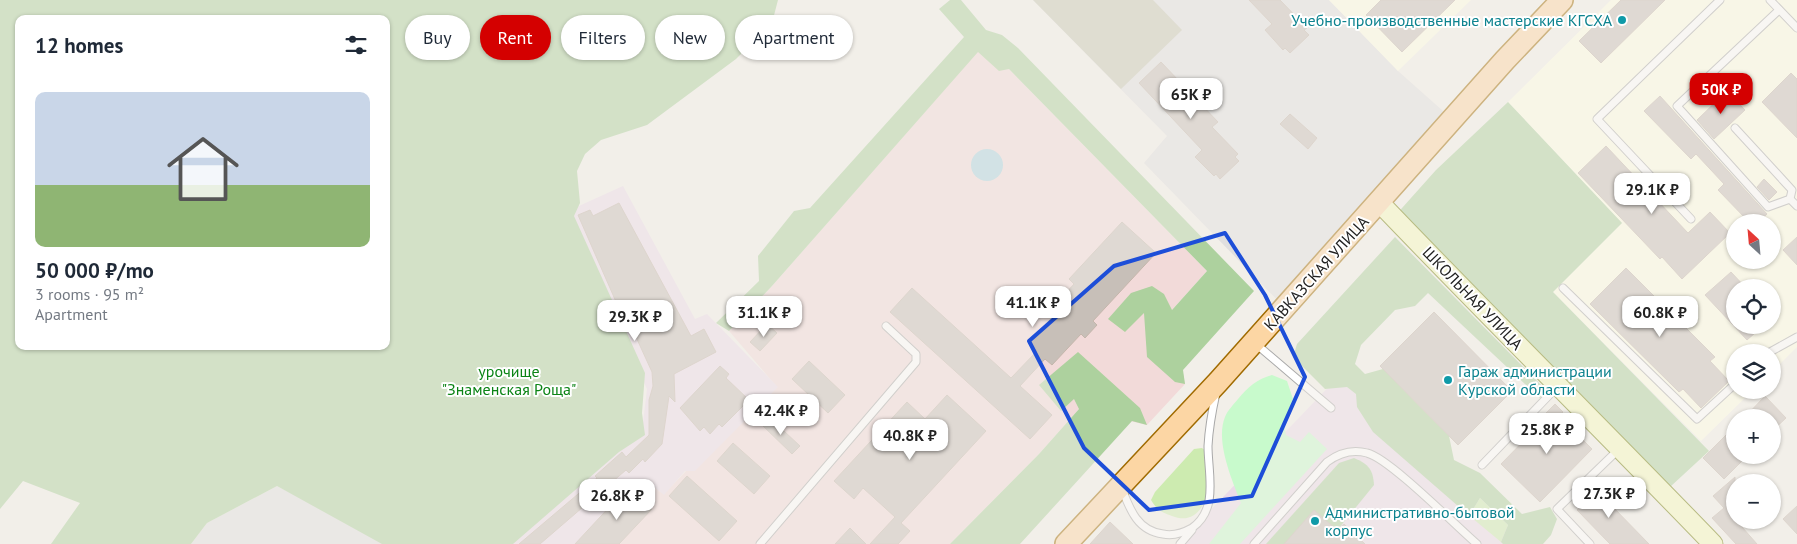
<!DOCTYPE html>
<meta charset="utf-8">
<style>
:root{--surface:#fff;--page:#f6f6f7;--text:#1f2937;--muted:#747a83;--line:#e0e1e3;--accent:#d40000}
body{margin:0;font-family:"PT Sans",sans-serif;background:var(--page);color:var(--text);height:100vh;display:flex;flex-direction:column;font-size:19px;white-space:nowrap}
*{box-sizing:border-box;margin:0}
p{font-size:16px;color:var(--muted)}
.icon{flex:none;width:28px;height:28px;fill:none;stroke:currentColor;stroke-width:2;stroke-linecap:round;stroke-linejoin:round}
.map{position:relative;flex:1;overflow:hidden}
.panel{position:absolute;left:15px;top:15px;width:375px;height:335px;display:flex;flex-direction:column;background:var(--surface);border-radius:10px;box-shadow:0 1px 4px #0004}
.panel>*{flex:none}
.top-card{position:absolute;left:405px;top:15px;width:475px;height:45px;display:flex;gap:10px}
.needle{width:32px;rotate:334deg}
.controls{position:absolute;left:1726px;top:214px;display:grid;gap:10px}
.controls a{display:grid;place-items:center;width:55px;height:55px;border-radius:50%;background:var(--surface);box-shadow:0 1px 4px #0004;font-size:25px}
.price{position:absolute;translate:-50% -42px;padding:0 11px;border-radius:10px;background:#fff;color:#222;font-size:16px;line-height:32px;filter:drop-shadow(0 1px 2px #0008)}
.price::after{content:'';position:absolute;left:50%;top:30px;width:15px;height:11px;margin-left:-8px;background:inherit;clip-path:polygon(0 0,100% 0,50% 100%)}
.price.active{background:var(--accent);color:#fff}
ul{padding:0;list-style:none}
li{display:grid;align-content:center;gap:10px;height:265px;padding:0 20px}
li+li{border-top:1px solid var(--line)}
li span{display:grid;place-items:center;height:155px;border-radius:10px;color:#555}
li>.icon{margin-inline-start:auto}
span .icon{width:90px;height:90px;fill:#fffc;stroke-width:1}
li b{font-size:21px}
h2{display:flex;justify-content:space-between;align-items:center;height:60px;padding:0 20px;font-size:21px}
.chip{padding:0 18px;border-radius:22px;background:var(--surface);box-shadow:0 1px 4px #0004;font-size:18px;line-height:45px}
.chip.active{background:var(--accent);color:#fff}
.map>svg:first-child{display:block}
.residential{fill:#e0dfdf}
.commercial{fill:#f2dad9}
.industrial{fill:#ebdbe8}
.education{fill:#ffffe5;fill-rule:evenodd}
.construction{fill:#c7c7b4}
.grass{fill:#cdebb0}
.forest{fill:#add19e;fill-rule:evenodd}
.park{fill:#c8facc}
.water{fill:#aad3df}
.building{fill:#c7bfb8;stroke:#c4b6ab}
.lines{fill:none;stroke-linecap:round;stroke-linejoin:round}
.lane-casing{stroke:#a9a9a9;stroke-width:9}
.secondary-casing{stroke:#707d05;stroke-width:21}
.primary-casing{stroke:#a06b00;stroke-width:24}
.lane{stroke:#fff;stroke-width:7}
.secondary{stroke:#f7fabf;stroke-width:19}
.primary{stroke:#fcd6a4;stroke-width:21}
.marked{fill:none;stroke:#1d4ed8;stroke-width:4;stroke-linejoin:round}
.culture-dot{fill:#0f9aa8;stroke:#fff;stroke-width:2}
.labels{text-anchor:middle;stroke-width:4;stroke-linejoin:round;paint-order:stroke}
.culture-label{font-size:16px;fill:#0d838f;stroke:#fff;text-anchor:start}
.street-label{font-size:16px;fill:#222;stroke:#fff}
.park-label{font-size:16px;fill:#0c8416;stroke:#fff}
</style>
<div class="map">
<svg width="1797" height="544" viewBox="0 0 1797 544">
<rect width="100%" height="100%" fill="#f2efe9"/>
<g class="residential">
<polygon points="1033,0 1329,0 1398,71 1452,119 1285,308 1144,163 1167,136"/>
<polygon points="277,486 389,544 191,544 207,523"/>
</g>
<polygon class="commercial" points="978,51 999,70 1009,69 1207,271 1171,311 1185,384 1147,425 1079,409 1039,454 950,544 602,544 654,487 664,494 686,471 777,387 729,331 772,286"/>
<g class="industrial">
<polygon points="623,186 695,319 707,314 778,387 695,471 685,471 664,495 654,487 602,544 506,544 642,431 647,389 568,211"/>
<polygon points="1341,374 1525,544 1178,544"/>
</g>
<g class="education">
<polygon points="1329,0 1471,0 1398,71"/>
<path d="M1611,0H1797V347L1773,371L1772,352H1735V390H1753L1701,441L1553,292L1622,223L1508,102ZM1735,222H1772V260H1735ZM1735,288H1772V325H1735Z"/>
</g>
<polygon class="construction" points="1033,0 1153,0 1182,30 1121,89"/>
<g class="grass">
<path d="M1202,448L1208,453C1209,462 1212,472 1211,481C1207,502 1197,526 1172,516C1161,512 1157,510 1151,500L1155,492L1194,449Z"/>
<polygon points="1480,498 1508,525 1501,542 1466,513 1472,511"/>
</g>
<g class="forest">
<path d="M0,0H778L772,23L736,59L647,125L601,140L585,154L577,171L580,203L574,216L645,373L642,413L645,435L619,452L513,544H382L277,486L207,523L191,544H51L80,503L23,481L0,509ZM19,19H386V346H19Z"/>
<polygon points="950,0 961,0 986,30 1002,35 1018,48 1254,291 1183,370 1185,384 1175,382 1147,357 1144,313 1125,332 1108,319 1131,293 1152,286 1164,294 1172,310 1207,271 1009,69 999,71 978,52 772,286 729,331 716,323 759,281 758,256 794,211 810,208 964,37 939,9"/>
<polygon points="1508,102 1622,223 1553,292 1709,451 1670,487 1394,217 1436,170"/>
<polygon points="1395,237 1548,392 1540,398 1428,293 1415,306 1395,310 1361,345 1355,364 1365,374 1383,369 1449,436 1454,460 1480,473 1522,514 1550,507 1557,519 1551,535 1543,544 1503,544 1501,542 1508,525 1480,498 1472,511 1466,513 1373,432 1357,407 1356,394 1347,387 1325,389 1302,366 1294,354 1297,344"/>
<polygon points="1078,352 1140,408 1147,425 1132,421 1020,544 950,544 1039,454 1079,409 1074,399 1061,411 1039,385"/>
<path d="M1354,458C1369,464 1373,470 1374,485L1326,544H1266L1339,463Z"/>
</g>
<path class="park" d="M1272,375L1287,381L1293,399L1284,422L1286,435L1300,442L1309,432L1327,449L1240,544H1209L1241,503C1232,480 1215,441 1225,417C1227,411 1234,404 1238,399C1248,387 1257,379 1272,375Z"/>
<circle class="water" cx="987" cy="165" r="16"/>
<g class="building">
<polygon points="1249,0 1280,0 1307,28 1304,30 1309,35 1290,53 1285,48 1283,50 1265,30 1272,24"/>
<polygon points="1381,0 1455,0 1402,52 1366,15"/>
<polygon points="1621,0 1665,0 1601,63 1579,41"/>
<polygon points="1161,62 1218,122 1212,127 1238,154 1235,157 1239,161 1220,179 1216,174 1214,176 1195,157 1202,150 1139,83"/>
<polygon points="1791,73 1797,79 1797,138 1762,102"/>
<polygon points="1727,91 1745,110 1714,139 1697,120"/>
<polygon points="1660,96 1767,214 1758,222 1749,222 1718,190 1724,184 1696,154 1691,159 1644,111"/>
<polygon points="1290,114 1317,138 1308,149 1280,124"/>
<polygon points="1606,146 1688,233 1710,212 1730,233 1682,279 1662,257 1660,259 1578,173"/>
<polygon points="1764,179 1777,192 1769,200 1757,187"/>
<polygon points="619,203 691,336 704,329 716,352 674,374 675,402 669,396 662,444 645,462 643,459 629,473 626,470 540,544 519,544 597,478 595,476 622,452 626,457 649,435 649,400 653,386 652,372 620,302 617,304 578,215 590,210 593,216"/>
<polygon points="1122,222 1156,253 1093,321 1097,325 1085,338 1081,334 1052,365 1045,359 1020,386 1052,415 1030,439 890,312 912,288 1011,378 1037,351 1028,343 1058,311 1053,307 1074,284 1069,279"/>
<polygon points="1797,237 1797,265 1783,250"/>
<polygon points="1626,268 1715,357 1710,361 1729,381 1701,408 1683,389 1679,392 1590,304"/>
<polygon points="1731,272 1746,288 1735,288 1735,325 1764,325 1747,340 1705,295"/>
<polygon points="1434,312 1512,391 1458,445 1380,366"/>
<polygon points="767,324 777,333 760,351 750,342"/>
<polygon points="809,361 845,395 828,413 792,379"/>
<polygon points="720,366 729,374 726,378 749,400 722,427 719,424 710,434 704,427 700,431 680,408"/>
<polygon points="947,395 986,431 901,523 910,531 898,544 870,544 895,517 863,488 854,499 834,481 907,402 925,419"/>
<polygon points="1765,396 1786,418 1772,431 1772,418 1744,418"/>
<polygon points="1555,404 1563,412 1559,416 1592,449 1540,502 1501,464 1546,418 1543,416"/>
<polygon points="769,417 800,446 792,454 762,425"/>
<polygon points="1735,426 1735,455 1748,455 1724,479 1703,458"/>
<polygon points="733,443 770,476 754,494 717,461"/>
<polygon points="687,476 737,521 719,541 669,496"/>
<polygon points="1735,477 1735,520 1749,520 1742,527 1757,544 1736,544 1712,518 1724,508 1713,496"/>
<polygon points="1605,483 1615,493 1607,501 1649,544 1610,544 1577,510"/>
<polygon points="628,487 652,509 619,544 575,544"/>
<polygon points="1797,506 1797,534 1783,519"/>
<polygon points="1314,510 1337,530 1344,524 1365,544 1284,544"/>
<polygon points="1110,522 1133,544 1090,544"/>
<polygon points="850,528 866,544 835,544"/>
</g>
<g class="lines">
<g class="lane-casing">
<g id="lane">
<polyline points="1770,0 1797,28"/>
<polyline points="1779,10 1677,106 1768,207 1790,199"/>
<polyline points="1735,128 1792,190 1790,199 1797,206"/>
<polyline points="1691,219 1597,119 1720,0"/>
<polyline points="1563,288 1697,419 1735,384"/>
<polyline points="1256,344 1331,408"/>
<polyline points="1770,352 1797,337"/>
<polyline points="1482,465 1558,386"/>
<path d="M1122,489C1130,510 1138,531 1163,534C1173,536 1183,533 1192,528C1219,509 1208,474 1208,446C1209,428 1212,411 1216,393"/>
<polyline points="760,544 916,362 916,354 886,326"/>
<polyline points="1180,544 1192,530"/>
<path d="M1254,544L1327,462C1339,453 1352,449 1367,453C1389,458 1456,526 1477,544"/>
<polyline points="1590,544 1557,509 1619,449"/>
</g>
</g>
<g class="secondary-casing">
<path id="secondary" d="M1379,202C1489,317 1602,429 1713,544"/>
</g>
<g class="primary-casing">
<polyline id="primary" points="1066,544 1218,382 1505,60 1562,0"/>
</g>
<use href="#lane" class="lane"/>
<use href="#secondary" class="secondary"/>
<use href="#primary" class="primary"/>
</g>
<path d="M0 0H1797V544H0ZM1225,233L1265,295L1305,377L1252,496L1149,510L1084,448L1029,341L1114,266Z" fill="#f2efe9" fill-opacity=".55" fill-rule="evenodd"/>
<path class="marked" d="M1225,233L1265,295L1305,377L1252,496L1149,510L1084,448L1029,341L1114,266Z"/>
<g class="culture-dot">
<circle cx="1622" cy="20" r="5"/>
<circle cx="1448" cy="380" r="5"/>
<circle cx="1315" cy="521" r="5"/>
</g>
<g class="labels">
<g class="culture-label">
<text x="1612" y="26" text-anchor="end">Учебно-производственные мастерские КГСХА</text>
<text x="1458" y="377">Гараж администрации<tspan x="1458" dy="18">Курской области</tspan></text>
<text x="1325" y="518">Административно-бытовой<tspan x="1325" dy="18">корпус</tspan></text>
</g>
<g class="street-label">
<text transform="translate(1316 273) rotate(-48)" y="6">КАВКАЗСКАЯ УЛИЦА</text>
<text transform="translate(1473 298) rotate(46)" y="6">ШКОЛЬНАЯ УЛИЦА</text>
</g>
<g class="park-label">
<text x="509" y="377">урочище<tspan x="509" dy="18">"Знаменская Роща"</tspan></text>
</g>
</g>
</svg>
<div class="controls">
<a><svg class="needle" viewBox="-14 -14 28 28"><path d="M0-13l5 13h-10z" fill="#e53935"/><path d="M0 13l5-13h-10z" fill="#747a83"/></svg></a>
<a><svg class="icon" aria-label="locate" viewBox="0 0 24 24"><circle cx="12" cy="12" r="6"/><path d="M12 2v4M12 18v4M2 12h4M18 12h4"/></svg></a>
<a><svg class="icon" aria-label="layers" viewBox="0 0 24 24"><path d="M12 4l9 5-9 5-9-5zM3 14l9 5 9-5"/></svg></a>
<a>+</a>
<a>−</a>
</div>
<b class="price active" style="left:1721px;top:115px">50K ₽</b>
<b class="price" style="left:1191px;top:120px">65K ₽</b>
<b class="price" style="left:1652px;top:215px">29.1K ₽</b>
<b class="price" style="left:1033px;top:328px">41.1K ₽</b>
<b class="price" style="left:764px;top:338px">31.1K ₽</b>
<b class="price" style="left:1660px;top:338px">60.8K ₽</b>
<b class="price" style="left:635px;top:342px">29.3K ₽</b>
<b class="price" style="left:781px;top:436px">42.4K ₽</b>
<b class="price" style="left:1547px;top:455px">25.8K ₽</b>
<b class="price" style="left:910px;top:461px">40.8K ₽</b>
<b class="price" style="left:1609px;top:519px">27.3K ₽</b>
<b class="price" style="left:617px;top:521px">26.8K ₽</b>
<div class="top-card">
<a class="chip">Buy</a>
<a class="chip active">Rent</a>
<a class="chip">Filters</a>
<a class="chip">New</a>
<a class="chip">Apartment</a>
</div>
<section class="panel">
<h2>12 homes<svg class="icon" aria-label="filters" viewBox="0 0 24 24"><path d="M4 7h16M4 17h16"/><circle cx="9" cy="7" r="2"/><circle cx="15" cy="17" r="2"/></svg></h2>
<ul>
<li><span style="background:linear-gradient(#c9d6e8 60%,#8fb573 0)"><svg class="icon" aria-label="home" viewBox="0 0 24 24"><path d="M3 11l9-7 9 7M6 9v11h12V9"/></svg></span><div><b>50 000 ₽/mo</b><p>3 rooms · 95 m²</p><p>Apartment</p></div></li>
</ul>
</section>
</div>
